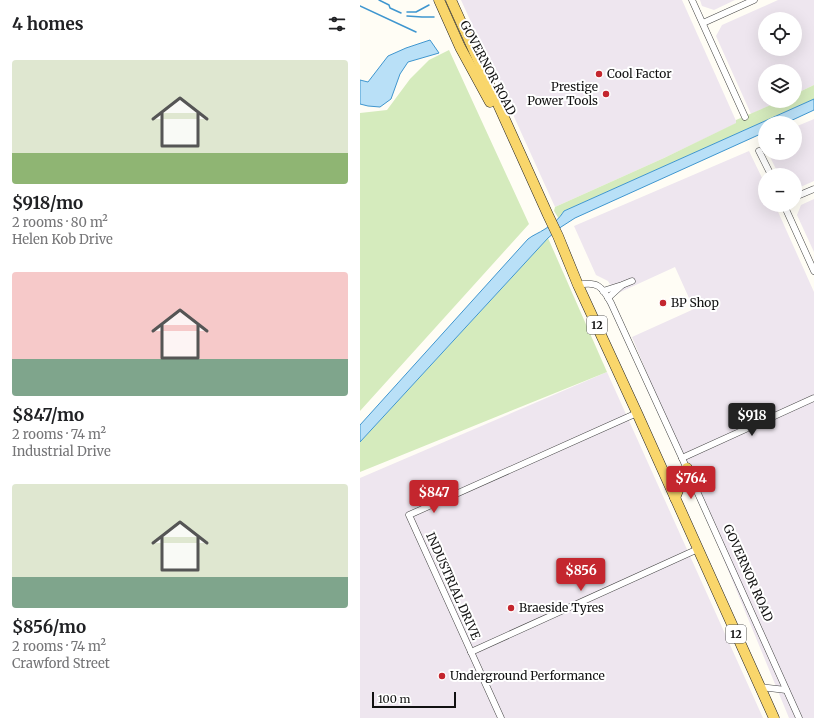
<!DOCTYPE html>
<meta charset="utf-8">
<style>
:root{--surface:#fff;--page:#f2f2f2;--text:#202124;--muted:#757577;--accent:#c4262e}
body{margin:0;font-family:Merriweather,serif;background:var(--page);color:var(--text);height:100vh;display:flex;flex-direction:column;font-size:15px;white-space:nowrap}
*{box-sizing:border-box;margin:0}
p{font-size:13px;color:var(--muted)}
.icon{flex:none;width:22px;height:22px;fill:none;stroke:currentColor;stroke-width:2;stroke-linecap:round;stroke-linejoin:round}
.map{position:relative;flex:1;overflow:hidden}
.details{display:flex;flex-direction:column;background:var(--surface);width:360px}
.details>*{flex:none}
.controls{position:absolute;left:398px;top:12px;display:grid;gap:8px}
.controls a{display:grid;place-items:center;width:44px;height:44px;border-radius:50%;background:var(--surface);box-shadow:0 4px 16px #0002;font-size:20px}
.scale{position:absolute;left:12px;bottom:10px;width:84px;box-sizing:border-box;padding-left:4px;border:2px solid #111;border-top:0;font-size:11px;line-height:14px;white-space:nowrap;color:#111;-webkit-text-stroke:3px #fff;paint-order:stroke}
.price{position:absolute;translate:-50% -34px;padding:0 9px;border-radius:4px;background:var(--accent);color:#fff;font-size:13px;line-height:26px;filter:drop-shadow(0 1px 2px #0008)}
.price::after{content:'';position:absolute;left:50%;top:24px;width:12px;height:9px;margin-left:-6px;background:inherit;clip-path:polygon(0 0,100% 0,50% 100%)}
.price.on{background:#222;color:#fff}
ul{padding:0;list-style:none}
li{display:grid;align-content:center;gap:8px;height:212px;padding:0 12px}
li span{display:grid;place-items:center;height:124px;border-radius:4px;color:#555}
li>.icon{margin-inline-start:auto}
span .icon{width:72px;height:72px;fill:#fffc;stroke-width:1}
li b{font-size:17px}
h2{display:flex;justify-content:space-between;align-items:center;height:48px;padding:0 12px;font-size:17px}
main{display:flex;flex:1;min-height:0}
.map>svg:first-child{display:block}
.industrial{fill:#eee6ef;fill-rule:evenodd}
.green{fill:#d5ebbd}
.water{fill:#b9e0f7;stroke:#3f96cf}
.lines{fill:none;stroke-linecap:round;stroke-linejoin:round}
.stream{stroke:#3f96cf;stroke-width:1.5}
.minor-casing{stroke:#444;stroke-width:7}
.primary-casing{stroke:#222;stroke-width:11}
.minor{stroke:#fff;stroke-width:6}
.primary{stroke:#f9d66b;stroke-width:10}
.poi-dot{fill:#c4262e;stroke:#fff;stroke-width:1.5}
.labels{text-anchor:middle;stroke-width:4;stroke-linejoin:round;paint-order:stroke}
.shield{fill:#fff;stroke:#585858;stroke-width:1}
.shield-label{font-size:11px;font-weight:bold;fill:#111}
.street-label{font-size:12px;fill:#111;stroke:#fff}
.poi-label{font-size:12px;fill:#111;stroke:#fff;text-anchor:start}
</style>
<main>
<section class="details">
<h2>4 homes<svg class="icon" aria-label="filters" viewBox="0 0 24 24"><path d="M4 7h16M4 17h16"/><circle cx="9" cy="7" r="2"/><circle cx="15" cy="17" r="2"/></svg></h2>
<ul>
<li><span style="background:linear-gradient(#dfe7d0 75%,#8fb573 0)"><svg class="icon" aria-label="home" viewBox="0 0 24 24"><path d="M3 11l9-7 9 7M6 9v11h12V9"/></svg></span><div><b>$918/mo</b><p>2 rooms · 80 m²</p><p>Helen Kob Drive</p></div></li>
<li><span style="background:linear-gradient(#f6c9c9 70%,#7fa58c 0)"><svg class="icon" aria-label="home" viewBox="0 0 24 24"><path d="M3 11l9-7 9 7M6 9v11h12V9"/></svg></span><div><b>$847/mo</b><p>2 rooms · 74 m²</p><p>Industrial Drive</p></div></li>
<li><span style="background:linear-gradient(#dfe7d0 75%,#7fa58c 0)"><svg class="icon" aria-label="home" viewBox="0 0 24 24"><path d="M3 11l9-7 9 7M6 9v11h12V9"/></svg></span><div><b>$856/mo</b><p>2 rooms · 74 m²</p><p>Crawford Street</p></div></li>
</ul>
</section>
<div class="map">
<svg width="454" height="718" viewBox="0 0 454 718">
<rect width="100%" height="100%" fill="#fffdf5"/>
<g class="industrial">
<polygon points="101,0 322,0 377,123 304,158 195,207"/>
<polygon points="340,0 375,0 354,10 342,6"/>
<path d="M418,0H454V85L435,94V71H405V101H420L391,114L356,36L362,25ZM405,19H435V49H405Z"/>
<polygon points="454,119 454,181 436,189 435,188 435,175 419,175 408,153 435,153 435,127"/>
<polygon points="389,151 405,184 405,205 415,205 454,292 454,718 429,718 272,337 334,309 315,267 256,294 248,281 236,275 214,226"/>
<polygon points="454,199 454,252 437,215 441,205"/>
<polygon points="247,372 403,718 0,718 0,478"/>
</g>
<g class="green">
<polygon points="89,50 169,224 0,411 0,113 27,110 50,79 69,60"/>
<polygon points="454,85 454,99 204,211 199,219 194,211 195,207 304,158 376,123 376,120 420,101 435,101 435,94"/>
<polygon points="188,238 247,372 0,472 0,442"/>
</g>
<g class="water">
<polygon points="70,40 79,53 48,62 40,74 31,99 20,107 8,106 0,104 0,80 8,82 28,56 46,48"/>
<path d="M454,99V110L426,123H405V132L215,218L201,227L188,238L0,442V425L168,239C173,235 179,233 185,229C193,224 199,219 204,211Z"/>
</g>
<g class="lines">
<g class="stream">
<polyline points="19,0 29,5 30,8 41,13"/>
<polyline points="0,6 56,32"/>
<polyline points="47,12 56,12 69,5"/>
<polyline points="47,16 62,17 74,17"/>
</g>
<g class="minor-casing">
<g id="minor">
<polyline points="332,0 385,117"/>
<polyline points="343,23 394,0"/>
<polyline points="399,151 411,175"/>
<polyline points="435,197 454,189"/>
<polyline points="424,205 454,271"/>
<path d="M218,285C237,281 242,286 251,303L322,458L439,718"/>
<polyline points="243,291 262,285 272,281"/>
<polyline points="248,298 261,286"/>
<polyline points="322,458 454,398"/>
<polyline points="111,652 338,549"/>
<polyline points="400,687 426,690"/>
<polyline points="141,718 49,515 277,413"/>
</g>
</g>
<g class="primary-casing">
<g id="primary">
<polyline points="79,0 100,47 130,102"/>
<polyline points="91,0 188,215 198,236 218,285 277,413 414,718"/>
<polyline points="315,498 327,468"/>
</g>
</g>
<use href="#minor" class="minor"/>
<use href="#primary" class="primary"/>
</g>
<g class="poi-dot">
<circle cx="239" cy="74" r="4"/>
<circle cx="246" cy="94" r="4"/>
<circle cx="303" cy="303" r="4"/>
<circle cx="151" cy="608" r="4"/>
<circle cx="82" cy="676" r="4"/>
</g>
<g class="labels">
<g class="shield">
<rect x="227" y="316" width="20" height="18" rx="3"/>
<rect x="366" y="625" width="20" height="18" rx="3"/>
</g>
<g class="shield-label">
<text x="237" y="329">12</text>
<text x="376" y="638">12</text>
</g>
<g class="street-label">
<text transform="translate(128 68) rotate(62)" y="4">GOVERNOR ROAD</text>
<text transform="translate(388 573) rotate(66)" y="4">GOVERNOR ROAD</text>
<text transform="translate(93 586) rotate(66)" y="4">INDUSTRIAL DRIVE</text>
</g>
<g class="poi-label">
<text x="247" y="78">Cool Factor</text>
<text x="238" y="91" text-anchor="end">Prestige<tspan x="238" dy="14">Power Tools</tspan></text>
<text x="311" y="307">BP Shop</text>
<text x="159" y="612">Braeside Tyres</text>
<text x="90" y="680">Underground Performance</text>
</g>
</g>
</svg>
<div class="controls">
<a><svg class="icon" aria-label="locate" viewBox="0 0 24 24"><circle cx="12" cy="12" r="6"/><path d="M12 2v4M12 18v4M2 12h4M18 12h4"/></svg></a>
<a><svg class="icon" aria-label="layers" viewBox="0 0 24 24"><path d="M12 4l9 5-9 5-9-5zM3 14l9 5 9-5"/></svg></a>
<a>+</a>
<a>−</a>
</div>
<div class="scale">100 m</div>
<b class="price on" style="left:392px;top:437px">$918</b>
<b class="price" style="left:331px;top:500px">$764</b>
<b class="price" style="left:74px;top:514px">$847</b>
<b class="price" style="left:221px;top:592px">$856</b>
</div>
</main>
